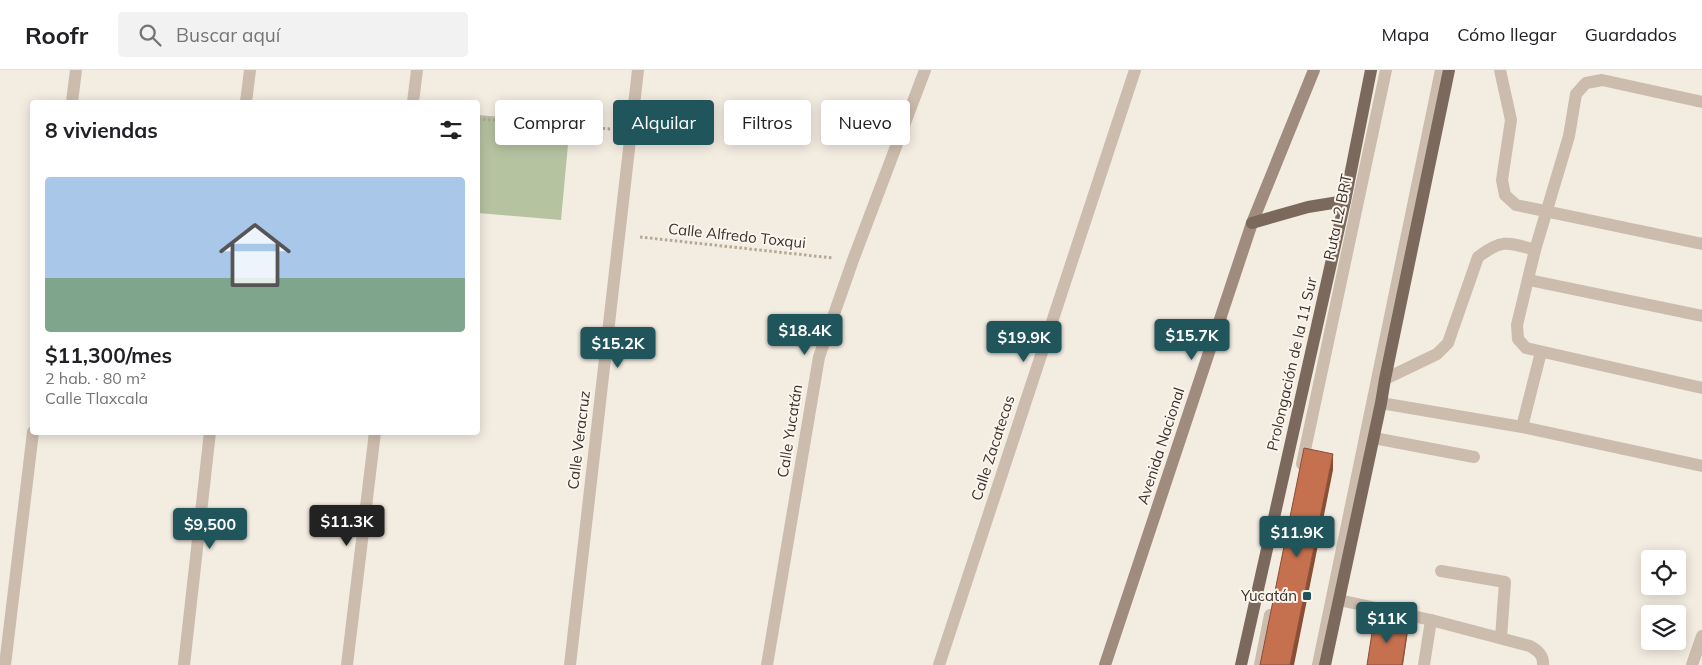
<!DOCTYPE html>
<html lang="es">
<meta charset="utf-8">
<style>
:root{--surface:#fff;--page:#f2f2f2;--text:#202124;--muted:#757577;--line:#e0e0e0;--accent:#20555c}
body{margin:0;font-family:Mulish,sans-serif;background:var(--page);color:var(--text);height:100vh;display:flex;flex-direction:column;font-size:19px;white-space:nowrap}
*{box-sizing:border-box;margin:0}
p{font-size:16px;color:var(--muted)}
.icon{flex:none;width:28px;height:28px;fill:none;stroke:currentColor;stroke-width:2;stroke-linecap:round;stroke-linejoin:round}
.map{position:relative;flex:1;overflow:hidden}
.drawer{position:absolute;left:30px;top:30px;width:450px;height:335px;display:flex;flex-direction:column;background:var(--surface);border-radius:5px;box-shadow:0 2px 12px #0003}
.drawer>*{flex:none}
.guide{position:absolute;left:495px;top:30px;width:475px;height:45px;display:flex;gap:10px}
.buttons{position:absolute;left:1641px;top:480px;display:grid;gap:10px}
.buttons a{display:grid;place-items:center;width:45px;height:45px;border-radius:5px;background:var(--surface);box-shadow:0 2px 12px #0003;font-size:25px}
.price{position:absolute;translate:-50% -42px;padding:0 11px;border-radius:5px;background:var(--accent);color:#fff;font-size:16px;line-height:32px;filter:drop-shadow(0 1px 2px #0008)}
.price::after{content:'';position:absolute;left:50%;top:30px;width:15px;height:11px;margin-left:-8px;background:inherit;clip-path:polygon(0 0,100% 0,50% 100%)}
.price.current{background:#222;color:#fff}
ul{padding:0;list-style:none}
li{display:grid;align-content:center;gap:10px;height:265px;padding:0 15px}
li+li{border-top:1px solid var(--line)}
li span{display:grid;place-items:center;height:155px;border-radius:5px;color:#555}
li>.icon{margin-inline-start:auto}
span .icon{width:90px;height:90px;fill:#fffc;stroke-width:1}
li b{font-size:21px}
h2{display:flex;justify-content:space-between;align-items:center;height:60px;padding:0 15px;font-size:21px}
.chip{padding:0 18px;border-radius:5px;background:var(--surface);box-shadow:0 2px 12px #0003;font-size:18px;line-height:45px}
.chip.current{background:var(--accent);color:#fff}
header{display:flex;align-items:center;gap:30px;box-sizing:border-box;height:70px;padding:0 25px;background:var(--surface);border-bottom:1px solid var(--line)}
header strong{font-size:24px}
nav{display:flex;gap:28px;margin-inline-start:auto;font-size:18px}
.search{width:350px;height:45px;background:var(--page);display:flex;align-items:center;gap:12px;box-sizing:border-box;padding:0 18px;border-radius:5px;color:var(--muted);font-size:19px}
.map>svg:first-child{display:block}
.green{fill:#b6c3a1}
.lines{fill:none;stroke-linecap:round;stroke-linejoin:round}
.path{stroke:#b8a797;stroke-width:3;stroke-dasharray:2.5 2.5;stroke-linecap:butt}
.lane{stroke:#ccbcad;stroke-width:12}
.street{stroke:#ccbcad;stroke-width:12}
.secondary{stroke:#a08c7e;stroke-width:12}
.primary{stroke:#7c695d;stroke-width:12}
.shaded-wall{fill:#8a4e37}
.building{fill:#c5704e;stroke:#8a4e37}
.poi-dot{fill:#20555c;stroke:#fbf5ee;stroke-width:2}
.labels{text-anchor:middle;stroke-width:4;stroke-linejoin:round;paint-order:stroke}
.street-label{font-size:15px;fill:#3a312b;stroke:#fbf5ee}
.poi-label{font-size:15px;fill:#3a312b;stroke:#fbf5ee;text-anchor:end}
</style>
<header>
<strong>Roofr</strong>
<div class="search"><svg class="icon" aria-label="search" viewBox="0 0 24 24"><circle cx="10" cy="10" r="6"/><path d="M15 15l6 6"/></svg>Buscar aquí</div>
<nav><a>Mapa</a><a>Cómo llegar</a><a>Guardados</a></nav>
</header>
<div class="map">
<svg width="1702" height="595" viewBox="0 0 1702 595">
<rect width="100%" height="100%" fill="#f3ece1"/>
<polygon class="green" points="478,45 570,53 561,150 478,143"/>
<g class="lines">
<g class="path">
<polyline points="478,49 611,59"/>
<polyline points="640,167 833,188"/>
</g>
<g class="lane">
<polyline points="1500,0 1511,50 1502,110 1505,125 1516,135 1702,174"/>
<polyline points="1702,32 1602,10 1586,13 1576,24 1569,66 1535,180 1517,255 1518,269 1526,278 1702,318"/>
<polyline points="1529,210 1702,246"/>
<path d="M1385,309L1437,284L1448,273L1478,187C1502,169 1508,172 1535,180"/>
<polyline points="1381,333 1522,357 1702,396"/>
<polyline points="1522,357 1541,282"/>
<polyline points="1374,368 1474,387"/>
<polyline points="1302,394 1386,0"/>
<polyline points="1441,501 1505,512 1501,568"/>
<polyline points="1339,530 1431,550 1424,595"/>
<path d="M1431,550L1530,576C1537,580 1544,585 1543,595"/>
<polyline points="1260,595 1270,545"/>
<polyline points="1318,595 1441,0"/>
</g>
<g class="street">
<polyline points="72,32 76,0"/>
<polyline points="246,32 250,0"/>
<polyline points="413,32 417,0"/>
<polyline points="5,595 33,362"/>
<polyline points="184,595 210,362"/>
<polyline points="347,595 375,362"/>
<polyline points="570,595 638,0"/>
<polyline points="767,595 819,287 853,190 925,0"/>
<polyline points="939,595 1135,0"/>
<polyline points="1692,595 1702,566"/>
</g>
<polyline class="secondary" points="1105,595 1252,153 1314,0"/>
<g class="primary">
<polyline points="1252,153 1308,137 1345,131"/>
<polyline points="1241,595 1345,131 1371,0"/>
<polyline points="1325,595 1381,333 1385,309 1449,0"/>
</g>
</g>
<g class="shaded-wall">
<polygon points="1333,384 1333,400 1294,595 1290,595"/>
<polygon points="1408,555 1408,561 1403,595 1402,595"/>
</g>
<g class="building">
<polygon points="1304,378 1333,384 1290,595 1260,595"/>
<polygon points="1374,550 1408,555 1402,595 1367,595"/>
</g>
<rect class="poi-dot" x="1302" y="521" width="10" height="10" rx="2.5"/>
<g class="labels">
<g class="street-label">
<text transform="translate(1338 147) rotate(-78)" y="5">Ruta L2 BRT</text>
<text transform="translate(737 166) rotate(6)" y="5">Calle Alfredo Toxqui</text>
<text transform="translate(1292 294) rotate(-77)" y="5">Prolongación de la 11 Sur</text>
<text transform="translate(790 361) rotate(-81)" y="5">Calle Yucatán</text>
<text transform="translate(579 370) rotate(-83)" y="5">Calle Veracruz</text>
<text transform="translate(1161 376) rotate(-72)" y="5">Avenida Nacional</text>
<text transform="translate(993 378) rotate(-72)" y="5">Calle Zacatecas</text>
</g>
<g class="poi-label">
<text x="1297" y="531">Yucatán</text>
</g>
</g>
</svg>
<div class="buttons">
<a><svg class="icon" aria-label="locate" viewBox="0 0 24 24"><circle cx="12" cy="12" r="6"/><path d="M12 2v4M12 18v4M2 12h4M18 12h4"/></svg></a>
<a><svg class="icon" aria-label="layers" viewBox="0 0 24 24"><path d="M12 4l9 5-9 5-9-5zM3 14l9 5 9-5"/></svg></a>
</div>
<b class="price" style="left:805px;top:286px">$18.4K</b>
<b class="price" style="left:1192px;top:291px">$15.7K</b>
<b class="price" style="left:1024px;top:293px">$19.9K</b>
<b class="price" style="left:618px;top:299px">$15.2K</b>
<b class="price current" style="left:347px;top:477px">$11.3K</b>
<b class="price" style="left:210px;top:480px">$9,500</b>
<b class="price" style="left:1297px;top:488px">$11.9K</b>
<b class="price" style="left:1387px;top:574px">$11K</b>
<div class="guide">
<a class="chip">Comprar</a>
<a class="chip current">Alquilar</a>
<a class="chip">Filtros</a>
<a class="chip">Nuevo</a>
</div>
<section class="drawer">
<h2>8 viviendas<svg class="icon" aria-label="filters" viewBox="0 0 24 24"><path d="M4 7h16M4 17h16"/><circle cx="9" cy="7" r="2"/><circle cx="15" cy="17" r="2"/></svg></h2>
<ul>
<li><span style="background:linear-gradient(#a9c7e8 65%,#7fa58c 0)"><svg class="icon" aria-label="home" viewBox="0 0 24 24"><path d="M3 11l9-7 9 7M6 9v11h12V9"/></svg></span><div><b>$11,300/mes</b><p>2 hab. · 80 m²</p><p>Calle Tlaxcala</p></div></li>
</ul>
</section>
</div>
